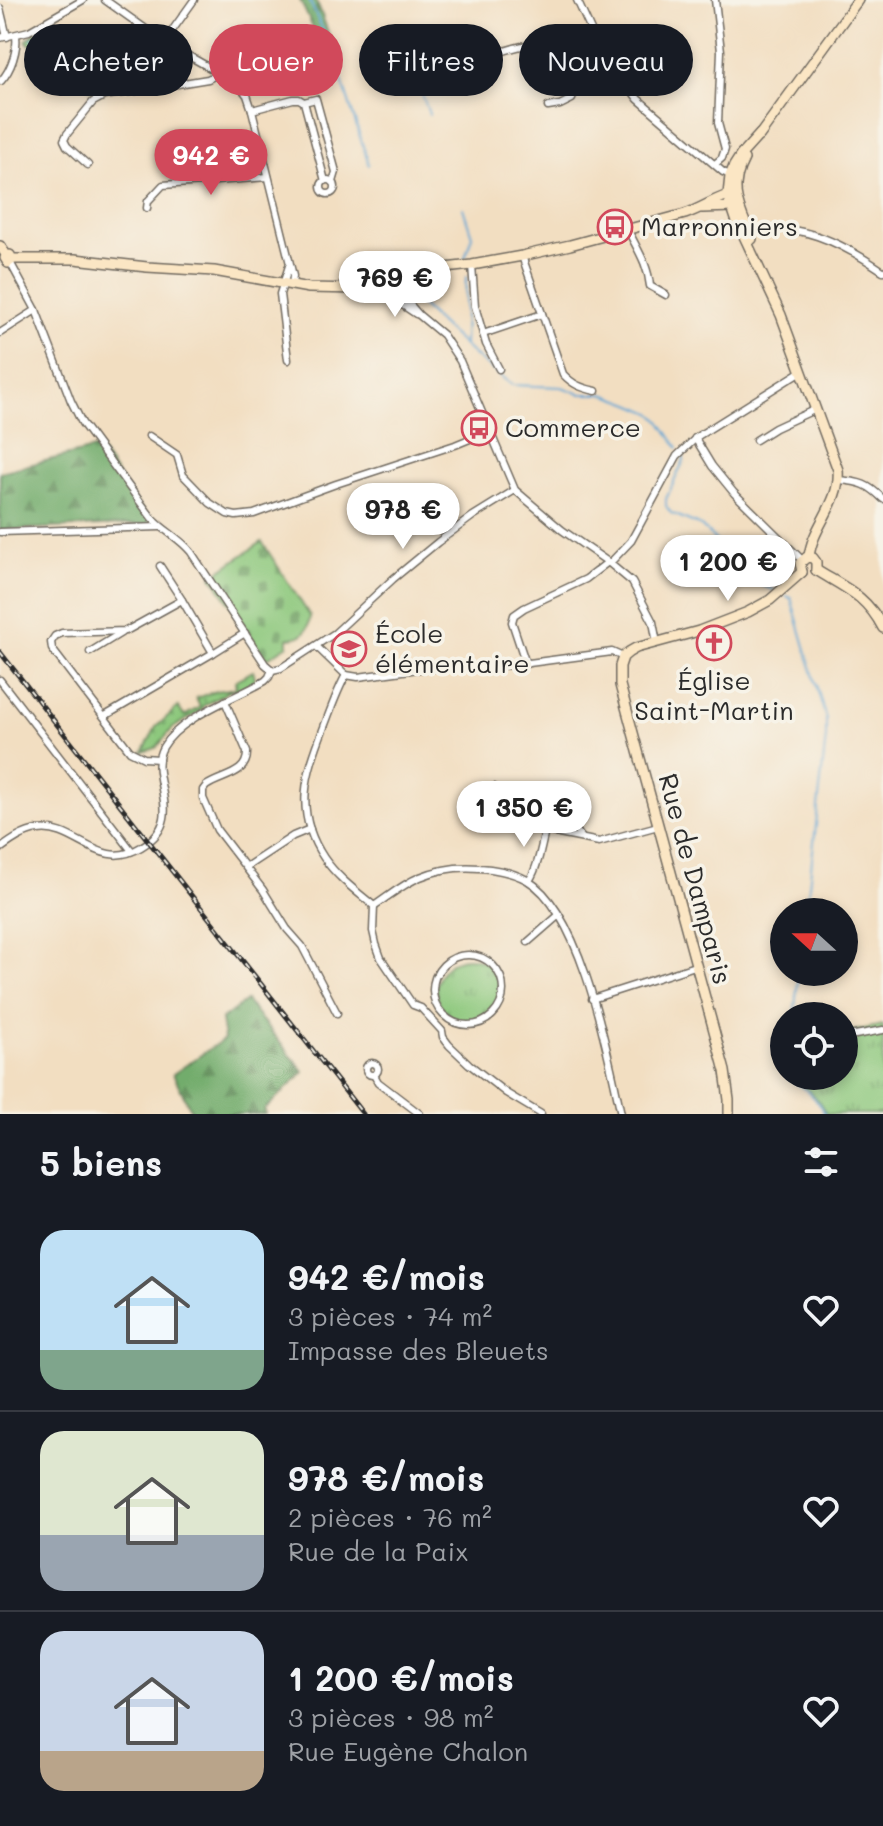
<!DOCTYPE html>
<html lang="fr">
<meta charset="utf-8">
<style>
:root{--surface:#171b24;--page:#20242c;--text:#f1f3f6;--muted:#9ea1a6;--line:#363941;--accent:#d1495b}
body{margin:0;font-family:Mali,sans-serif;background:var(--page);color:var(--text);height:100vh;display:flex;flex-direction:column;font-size:30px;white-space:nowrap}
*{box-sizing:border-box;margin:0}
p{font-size:26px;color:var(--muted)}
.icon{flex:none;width:44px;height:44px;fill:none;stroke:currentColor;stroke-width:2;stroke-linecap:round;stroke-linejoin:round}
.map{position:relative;height:1114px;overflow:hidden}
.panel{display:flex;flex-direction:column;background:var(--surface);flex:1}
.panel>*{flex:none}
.top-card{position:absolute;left:24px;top:24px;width:836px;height:72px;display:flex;gap:16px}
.needle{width:52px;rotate:291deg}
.buttons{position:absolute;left:770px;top:898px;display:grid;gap:16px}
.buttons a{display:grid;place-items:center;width:88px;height:88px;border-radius:50%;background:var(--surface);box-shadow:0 4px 12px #0003;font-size:40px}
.price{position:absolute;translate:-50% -68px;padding:0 18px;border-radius:28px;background:#fff;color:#222;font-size:26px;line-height:52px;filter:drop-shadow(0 2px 4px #0008)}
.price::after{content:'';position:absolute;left:50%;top:48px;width:24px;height:18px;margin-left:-12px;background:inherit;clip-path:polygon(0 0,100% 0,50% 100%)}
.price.current{background:var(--accent);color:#fff}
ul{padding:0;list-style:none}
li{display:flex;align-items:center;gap:24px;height:200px;padding:0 40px}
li+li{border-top:2px solid var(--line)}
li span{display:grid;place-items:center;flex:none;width:224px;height:160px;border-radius:24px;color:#555}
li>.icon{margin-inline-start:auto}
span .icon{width:96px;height:96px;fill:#fffc;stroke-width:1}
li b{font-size:34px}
h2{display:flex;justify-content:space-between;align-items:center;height:96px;padding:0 40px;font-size:34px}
.tag{padding:0 28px;border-radius:36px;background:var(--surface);box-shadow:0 4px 12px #0003;font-size:28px;line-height:72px}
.tag.current{background:var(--accent);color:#fff}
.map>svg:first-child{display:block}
.grass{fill:url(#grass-dots);stroke:#5c7a54;stroke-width:2}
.forest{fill:url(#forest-firs);stroke:#4e6c4c;stroke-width:2}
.cemetery{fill:url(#cemetery-stones);stroke:#5c7a54;stroke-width:2}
.park{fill:url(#park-tufts);stroke:#5c7a54;stroke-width:2}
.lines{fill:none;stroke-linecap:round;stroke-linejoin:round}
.stream{stroke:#5ea5d4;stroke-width:2}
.street-casing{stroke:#716a60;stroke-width:9}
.secondary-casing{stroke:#716a60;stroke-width:12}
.street{stroke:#fff;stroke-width:6}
.secondary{stroke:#fbe6c4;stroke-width:9}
.rail-casing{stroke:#2b2b2b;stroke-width:5}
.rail{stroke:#f7f3e8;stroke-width:2;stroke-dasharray:6;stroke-linecap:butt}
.labels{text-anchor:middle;stroke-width:7;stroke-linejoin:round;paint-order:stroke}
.poi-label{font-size:26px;fill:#2b2b2b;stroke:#f7f3e8;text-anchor:start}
.street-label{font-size:26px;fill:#2b2b2b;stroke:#f7f3e8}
</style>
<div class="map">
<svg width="883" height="1114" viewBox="0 0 883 1114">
<defs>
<pattern id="grass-dots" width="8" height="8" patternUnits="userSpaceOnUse" patternTransform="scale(2)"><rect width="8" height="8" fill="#8dc87d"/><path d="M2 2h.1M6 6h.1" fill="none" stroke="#73a367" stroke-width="1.8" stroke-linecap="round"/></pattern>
<pattern id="forest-firs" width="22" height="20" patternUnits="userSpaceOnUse" patternTransform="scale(2)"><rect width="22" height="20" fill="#72ac6c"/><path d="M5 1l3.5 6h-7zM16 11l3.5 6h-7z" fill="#5e8c59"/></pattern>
<pattern id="cemetery-stones" width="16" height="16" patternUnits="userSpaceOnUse" patternTransform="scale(2)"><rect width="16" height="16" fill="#8dc87d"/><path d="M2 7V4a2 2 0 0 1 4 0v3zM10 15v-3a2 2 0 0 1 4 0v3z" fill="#73a367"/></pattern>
<pattern id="park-tufts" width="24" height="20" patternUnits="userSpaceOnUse" patternTransform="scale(2)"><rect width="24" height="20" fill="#8dc87d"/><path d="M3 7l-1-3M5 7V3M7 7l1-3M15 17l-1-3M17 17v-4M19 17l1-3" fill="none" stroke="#73a367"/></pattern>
</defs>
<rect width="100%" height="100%" fill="#f7f3e8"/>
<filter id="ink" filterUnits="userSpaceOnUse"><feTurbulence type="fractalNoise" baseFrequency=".0125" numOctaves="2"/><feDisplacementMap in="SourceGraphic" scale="16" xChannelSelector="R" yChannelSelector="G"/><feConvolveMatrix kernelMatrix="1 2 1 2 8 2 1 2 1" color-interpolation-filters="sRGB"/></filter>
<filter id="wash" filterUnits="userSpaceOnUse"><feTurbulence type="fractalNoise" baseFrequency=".006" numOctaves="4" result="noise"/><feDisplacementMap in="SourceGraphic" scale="32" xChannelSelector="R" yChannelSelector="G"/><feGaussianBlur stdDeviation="1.8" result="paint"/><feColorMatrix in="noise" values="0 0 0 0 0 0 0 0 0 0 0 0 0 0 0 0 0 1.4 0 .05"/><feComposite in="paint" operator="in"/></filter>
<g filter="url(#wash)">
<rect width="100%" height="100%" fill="#f2dec1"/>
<g class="grass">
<polygon points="37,31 42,35 39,38 102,92 96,94 35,42 32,46 26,41"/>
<polygon points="253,671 255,677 253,682 237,691 233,689 203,706 202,710 173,728 156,748 143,752 156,727 178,707 184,716 200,707 196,698 216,691 236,688 235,681"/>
</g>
<g class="forest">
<polygon points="300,0 315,0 320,10 335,52 327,58"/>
<polygon points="98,448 152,524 0,530 0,472"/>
<polygon points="246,1001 304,1072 264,1110 266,1114 193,1114 173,1074 224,1039 221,1020"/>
</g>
<path class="cemetery" d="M262,542L310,616C309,631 303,638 288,638V645L266,659L212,576Z"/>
<g class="park">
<circle cx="468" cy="990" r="32"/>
<polygon points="883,1025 883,1114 826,1114 818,1100 793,1076 844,1076 844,1033"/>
</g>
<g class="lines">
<g class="stream">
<polyline points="309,0 333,52 369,165"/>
<polyline points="32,38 71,70"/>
<polyline points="396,55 404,56 410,60 429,114"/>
<polyline points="463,208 472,236 464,261"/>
<polyline points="412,279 413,298 476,357 512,385 562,387 581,394 604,394 631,404 652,413 660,421 678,448"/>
<polyline points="464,344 466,277"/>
<polyline points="683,456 684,460 666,499 666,506 671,513 701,526 761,585 774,590"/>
<polyline points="786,596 791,598 826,719 826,737 806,912"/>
<polyline points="794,1016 799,972"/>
<path d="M788,1076L789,1079C805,1088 817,1097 824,1114"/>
</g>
</g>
</g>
<g filter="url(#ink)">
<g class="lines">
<g class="street-casing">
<g id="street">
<polyline points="105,0 164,42 237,83 247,95 252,110 293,276 292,285"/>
<polyline points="577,0 599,48 638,99 723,172 733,176"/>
<polyline points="715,0 721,51 718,123 725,149 722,158 715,164"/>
<polyline points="0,8 7,37"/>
<polyline points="0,38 29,31 83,0"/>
<polyline points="164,42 194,0"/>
<path d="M474,61C491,55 535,39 551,43L568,65L576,87L572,99L560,105L548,107"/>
<polyline points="568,65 599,48"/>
<path d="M1,81C11,70 18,50 16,35"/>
<polyline points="304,102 325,181"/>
<polyline points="252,110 293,99 299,99 304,102 316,99 336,172 333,182"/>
<polyline points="88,165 67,146 64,140 67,134 93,102 104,96 208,79 219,73"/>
<circle cx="328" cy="187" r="7"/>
<polyline points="147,208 148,201 163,185 268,177"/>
<path d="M628,230C637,249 648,264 650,286L666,295"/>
<path d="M745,232C796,219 842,243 883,271"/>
<path d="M522,256L563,374C573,385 582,388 596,391"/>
<path d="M10,262L36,310L71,401L82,423L152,518C164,531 180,538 191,552L265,664L272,670"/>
<polyline points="472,265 475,306 486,344 499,369"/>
<polyline points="397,290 419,315 443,335 460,361 515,490 562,530 608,562 632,582 653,622 657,643"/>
<polyline points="389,296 416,314"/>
<polyline points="0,333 36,310"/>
<polyline points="483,334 542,314"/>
<polyline points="288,360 280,294 289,266"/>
<polyline points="149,436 177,455 183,475 210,503 227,514 236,516 254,514 336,484 455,445 489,431"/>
<polyline points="695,438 712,466 734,493 802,560"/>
<polyline points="756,440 775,428 816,409"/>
<path d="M839,480C861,482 868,484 883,499"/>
<polyline points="0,532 160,527"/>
<polyline points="610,563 631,541 677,456 698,436 802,371"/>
<polyline points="160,566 182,600"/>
<polyline points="316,646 346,675"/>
<polyline points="90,652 121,633"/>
<polyline points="213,653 245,633"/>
<polyline points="526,664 512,622 514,615 524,608 586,579 608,562"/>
<polyline points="272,670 281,668 335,633 393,579 438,542 473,516 515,490"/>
<polyline points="0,680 132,851"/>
<path d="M225,701L247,752C248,775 222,775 206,786L203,790V798L217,830L263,890L287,929L302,946L337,1013"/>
<polyline points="105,716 213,653 182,600 126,631 62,633 55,636 51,642 52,649 130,751 144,758 159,759"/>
<polyline points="494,787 508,818 559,834 599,842 658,826"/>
<polyline points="536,790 553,805"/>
<path d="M0,849C11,841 23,832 38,830C76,824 99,873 141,847C190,818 145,778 163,747C180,717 236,698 265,681L269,677L272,670"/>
<polyline points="246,867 293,836 310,829"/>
<path d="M529,881C538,867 541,848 545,831C547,822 546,815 551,806L557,804C567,810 572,828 582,838"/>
<path d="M374,906C389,896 403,884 420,877C439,869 459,866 480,868C495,869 514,873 527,880C582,912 608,1055 621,1114"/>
<polyline points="528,942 559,915"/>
<circle cx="468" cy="990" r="35"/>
<polyline points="592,999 695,966"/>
<polyline points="844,1037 883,1030"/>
<circle cx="372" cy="1069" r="6"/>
<polyline points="374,1075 378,1082 420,1114"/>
<path d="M541,1114L506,1093L469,1064L449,1045L443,1037L442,1031L421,1008L413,1005L381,958L376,944L373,931L374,906C356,891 337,877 324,858C293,812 306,774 324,727C331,709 337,691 346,675L358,677L418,669L514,665L612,652L623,657"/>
</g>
</g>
<g class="secondary-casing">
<g id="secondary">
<path d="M760,134L741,155L734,166L730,176L728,195L736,219L781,315L838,470C841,503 812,526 809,557"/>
<polyline points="759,136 858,0"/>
<path d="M744,159C727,191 740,209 752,239"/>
<polyline points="702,208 734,207"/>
<polyline points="0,246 7,256"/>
<polygon points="10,255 12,260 8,263 5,258"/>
<polyline points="12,259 75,259 147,267 214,271 309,288 359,289 386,295"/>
<path d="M411,273L404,278L394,295L388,296L383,292L384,283L400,273L472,265L522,256L570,245L685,214C703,208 717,197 735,193"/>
<path d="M816,570C845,588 866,595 883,628"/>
<polyline points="802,572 800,563 807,557 813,558 816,562 816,570"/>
<polyline points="729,1114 729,1100 725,1071 620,685 620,666 623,657 629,652 636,648 699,631 748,612 770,600 802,572"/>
</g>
</g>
<use href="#street" class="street"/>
<use href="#secondary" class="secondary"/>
<g class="rail-casing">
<polyline id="rail" points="0,652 363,1114"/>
</g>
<use href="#rail" class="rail"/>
</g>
</g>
<defs>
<g id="bus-ring" transform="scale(1.8)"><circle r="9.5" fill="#f7f3e8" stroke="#d1495b" stroke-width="1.5"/><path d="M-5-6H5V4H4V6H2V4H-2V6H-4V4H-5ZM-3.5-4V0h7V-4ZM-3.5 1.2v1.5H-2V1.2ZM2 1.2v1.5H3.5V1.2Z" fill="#d1495b"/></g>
<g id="church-ring" transform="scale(1.8)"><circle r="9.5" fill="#f7f3e8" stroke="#d1495b" stroke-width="1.5"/><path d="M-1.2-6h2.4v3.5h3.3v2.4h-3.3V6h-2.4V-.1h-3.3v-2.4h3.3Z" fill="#d1495b"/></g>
<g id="school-ring" transform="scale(1.8)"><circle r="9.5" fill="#f7f3e8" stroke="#d1495b" stroke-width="1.5"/><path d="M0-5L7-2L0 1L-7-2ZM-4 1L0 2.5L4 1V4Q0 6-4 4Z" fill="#d1495b"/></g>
</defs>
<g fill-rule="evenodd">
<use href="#bus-ring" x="615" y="227"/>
<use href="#bus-ring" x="479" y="428"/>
<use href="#church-ring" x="714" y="643"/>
<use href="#school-ring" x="349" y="649"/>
</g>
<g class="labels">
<g class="poi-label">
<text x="641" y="236">Marronniers</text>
<text x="505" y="437">Commerce</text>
<text x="375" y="643">École<tspan x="375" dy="30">élémentaire</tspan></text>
<text x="714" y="690" text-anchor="middle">Église<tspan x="714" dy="30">Saint-Martin</tspan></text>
</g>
<g class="street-label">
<text transform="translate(695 879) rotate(75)" y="9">Rue de Damparis</text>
</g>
</g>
</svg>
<div class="buttons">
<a><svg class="needle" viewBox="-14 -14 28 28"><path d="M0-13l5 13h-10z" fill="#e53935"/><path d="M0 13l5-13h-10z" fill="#9ea1a6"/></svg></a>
<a><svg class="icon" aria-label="locate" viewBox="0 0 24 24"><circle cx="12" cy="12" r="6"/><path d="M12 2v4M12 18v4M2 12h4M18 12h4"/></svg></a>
</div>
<b class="price current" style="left:211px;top:197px">942 €</b>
<b class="price" style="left:395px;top:319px">769 €</b>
<b class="price" style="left:403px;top:551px">978 €</b>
<b class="price" style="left:728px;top:603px">1 200 €</b>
<b class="price" style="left:524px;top:849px">1 350 €</b>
<div class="top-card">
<a class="tag">Acheter</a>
<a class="tag current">Louer</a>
<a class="tag">Filtres</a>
<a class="tag">Nouveau</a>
</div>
</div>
<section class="panel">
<h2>5 biens<svg class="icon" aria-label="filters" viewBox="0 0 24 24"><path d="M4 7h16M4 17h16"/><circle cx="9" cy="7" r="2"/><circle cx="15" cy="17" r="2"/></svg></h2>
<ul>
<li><span style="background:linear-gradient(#bfe0f5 75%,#7fa58c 0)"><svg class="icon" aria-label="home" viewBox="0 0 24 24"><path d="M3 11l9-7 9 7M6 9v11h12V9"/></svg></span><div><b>942 €/mois</b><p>3 pièces · 74 m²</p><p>Impasse des Bleuets</p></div><svg class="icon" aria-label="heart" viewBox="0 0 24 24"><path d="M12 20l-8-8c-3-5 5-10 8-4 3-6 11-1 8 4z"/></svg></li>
<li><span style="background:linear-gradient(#dfe7d0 65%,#9aa5b1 0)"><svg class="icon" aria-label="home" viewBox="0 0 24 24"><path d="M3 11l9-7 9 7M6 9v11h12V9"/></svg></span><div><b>978 €/mois</b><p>2 pièces · 76 m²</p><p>Rue de la Paix</p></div><svg class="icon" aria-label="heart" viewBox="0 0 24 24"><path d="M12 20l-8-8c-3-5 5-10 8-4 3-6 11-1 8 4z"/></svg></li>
<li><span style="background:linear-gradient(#c9d6e8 75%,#b9a48a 0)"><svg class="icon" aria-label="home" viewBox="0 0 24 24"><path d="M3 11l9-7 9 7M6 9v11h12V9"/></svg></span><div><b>1 200 €/mois</b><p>3 pièces · 98 m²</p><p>Rue Eugène Chalon</p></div><svg class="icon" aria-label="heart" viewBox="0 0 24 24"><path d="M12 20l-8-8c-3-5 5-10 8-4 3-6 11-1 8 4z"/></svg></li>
</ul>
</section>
